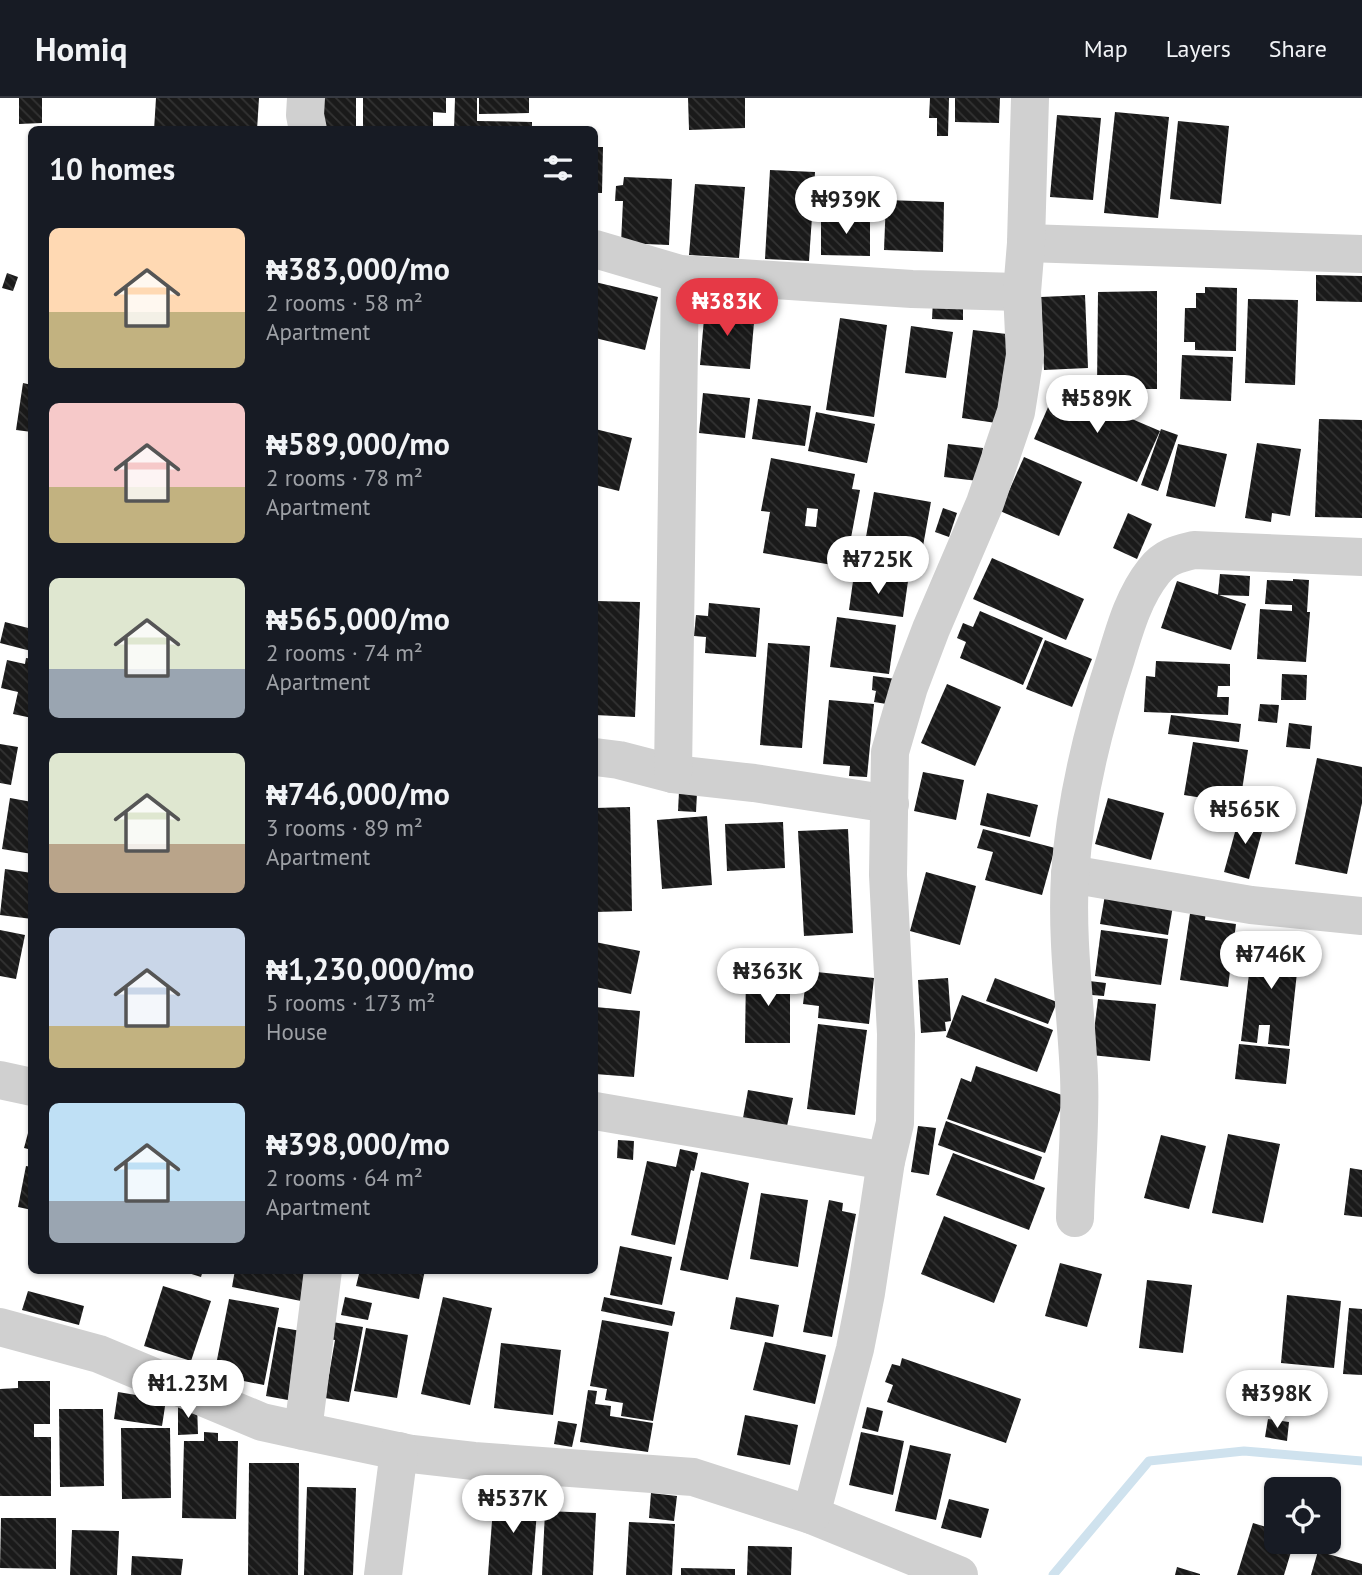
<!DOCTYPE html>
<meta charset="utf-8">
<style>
:root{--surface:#171b24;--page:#242831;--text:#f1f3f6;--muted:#9ea1a6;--line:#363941;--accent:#e63946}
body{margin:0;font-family:"PT Sans",sans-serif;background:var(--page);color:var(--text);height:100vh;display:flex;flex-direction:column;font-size:26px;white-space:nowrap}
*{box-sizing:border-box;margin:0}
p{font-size:23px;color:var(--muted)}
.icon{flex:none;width:38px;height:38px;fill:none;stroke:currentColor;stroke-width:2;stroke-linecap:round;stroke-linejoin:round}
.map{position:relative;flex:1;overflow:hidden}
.sheet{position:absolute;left:28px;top:28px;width:570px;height:1148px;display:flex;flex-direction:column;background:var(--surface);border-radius:10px;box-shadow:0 2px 5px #0004}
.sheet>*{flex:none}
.controls{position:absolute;left:1264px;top:1379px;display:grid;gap:14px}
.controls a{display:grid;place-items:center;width:77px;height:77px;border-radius:10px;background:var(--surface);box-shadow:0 2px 5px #0004;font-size:35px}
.price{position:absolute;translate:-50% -60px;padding:0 16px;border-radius:24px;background:#fff;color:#222;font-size:23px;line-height:46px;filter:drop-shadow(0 2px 4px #0008)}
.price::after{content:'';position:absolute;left:50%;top:42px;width:21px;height:16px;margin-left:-10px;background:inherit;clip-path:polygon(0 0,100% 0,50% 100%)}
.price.current{background:var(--accent);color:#fff}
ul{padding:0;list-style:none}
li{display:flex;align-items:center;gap:21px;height:175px;padding:0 21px}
li span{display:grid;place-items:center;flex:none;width:196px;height:140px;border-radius:10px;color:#555}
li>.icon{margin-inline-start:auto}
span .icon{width:84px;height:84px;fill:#fffc;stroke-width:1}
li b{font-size:30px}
h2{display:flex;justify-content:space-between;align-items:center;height:84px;padding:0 21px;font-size:30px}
header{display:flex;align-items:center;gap:42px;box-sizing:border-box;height:98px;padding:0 35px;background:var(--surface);border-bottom:2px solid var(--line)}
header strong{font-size:33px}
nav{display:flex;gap:38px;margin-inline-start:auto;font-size:24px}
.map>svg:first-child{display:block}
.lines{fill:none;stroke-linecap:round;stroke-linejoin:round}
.stream{stroke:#cfe2ee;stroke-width:9}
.building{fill:url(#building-back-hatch);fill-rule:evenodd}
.minor{stroke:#d0d0d0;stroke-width:38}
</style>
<header>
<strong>Homiq</strong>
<nav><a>Map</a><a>Layers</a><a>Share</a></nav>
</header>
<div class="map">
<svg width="1362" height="1477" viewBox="0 0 1362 1477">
<defs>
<pattern id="building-back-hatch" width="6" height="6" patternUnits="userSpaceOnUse" patternTransform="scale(1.75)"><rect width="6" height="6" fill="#1a1a1a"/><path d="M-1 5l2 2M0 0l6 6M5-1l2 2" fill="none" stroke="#333"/></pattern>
</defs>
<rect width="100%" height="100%" fill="#fff"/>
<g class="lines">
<polyline class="stream" points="1053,1477 1149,1363 1244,1353 1362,1363"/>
</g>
<g class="building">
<polygon points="19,0 42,0 42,25 19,26"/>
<polygon points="156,0 259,0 257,32 154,32"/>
<polygon points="319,0 356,0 356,32 326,32"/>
<polygon points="363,0 446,0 446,15 433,14 433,32 363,32"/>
<polygon points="455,0 477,0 477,23 532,24 532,32 454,32"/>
<polygon points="479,0 529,0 529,15 479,16"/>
<polygon points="688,0 745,0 745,30 689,32"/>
<polygon points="930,0 949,0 948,38 937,38 937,20 929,20"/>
<polygon points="955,0 1000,0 999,25 955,24"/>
<polygon points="1115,14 1169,19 1158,120 1104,115"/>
<polygon points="1057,17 1101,20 1093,102 1050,99"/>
<polygon points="1178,23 1229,28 1221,106 1170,101"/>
<polygon points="595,49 603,49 602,95 595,95"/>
<polygon points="770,72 815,74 809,163 765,161"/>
<polygon points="624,79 672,81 669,147 621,145 623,103 615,103 616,88 623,87"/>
<polygon points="695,86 745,89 739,160 689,157"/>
<polygon points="886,102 944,104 943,154 884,152"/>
<polygon points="821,119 870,119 870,158 821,157"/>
<polygon points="7,175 18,179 13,193 2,190"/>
<polygon points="1316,177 1362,178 1362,204 1316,203"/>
<polygon points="595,184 658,199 645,252 595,240"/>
<polygon points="1205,189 1237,190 1236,253 1195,252 1195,244 1184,244 1185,210 1196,210 1196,195 1205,195"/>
<polygon points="1157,193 1157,291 1097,291 1098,194"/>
<polygon points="1085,197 1088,270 1044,272 1041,199"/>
<polygon points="1248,201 1298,202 1295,287 1245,285"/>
<polygon points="933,202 963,203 963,222 932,221"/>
<polygon points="705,209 755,213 750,271 700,267"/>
<polygon points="840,220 887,227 874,319 826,312"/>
<polygon points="911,228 953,234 946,280 905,275"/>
<polygon points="973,232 1015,237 1003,326 962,320"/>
<polygon points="1182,257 1233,259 1231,303 1180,301"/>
<polygon points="23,285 32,287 32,334 16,332"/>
<polygon points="1057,289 1160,333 1137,384 1034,341"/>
<polygon points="703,295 750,300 745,340 699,335"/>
<polygon points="758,301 811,308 805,348 752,341"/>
<polygon points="816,314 875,326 867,365 808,353"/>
<polygon points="1319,321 1362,322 1362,420 1315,419"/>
<polygon points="595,331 632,340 619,393 595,387"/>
<polygon points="1161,331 1178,337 1158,393 1141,387"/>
<polygon points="1257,345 1301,351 1290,418 1272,415 1271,424 1245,420"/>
<polygon points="948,346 983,350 978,383 944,379"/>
<polygon points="1178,346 1227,356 1215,409 1166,398"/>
<polygon points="1024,359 1082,384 1059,438 1000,413"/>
<path d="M771,360L855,376L852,391L860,392L850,445L843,444L838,468L763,455L770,414L761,413ZM807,410L818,411L816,429L805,428Z"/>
<polygon points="874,394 931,404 921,459 864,450"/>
<polygon points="943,410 957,415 949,439 935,434"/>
<polygon points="1128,415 1152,426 1137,461 1113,450"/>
<polygon points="992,460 1084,501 1066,542 973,501"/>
<polygon points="854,476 908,483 903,519 849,512"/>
<polygon points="1220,476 1250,478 1249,498 1218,497"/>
<polygon points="1293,481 1309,482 1307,514 1310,514 1306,564 1257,561 1260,511 1292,513 1292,507 1265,506 1267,482 1293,483"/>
<polygon points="1177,483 1246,506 1231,552 1161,530"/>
<polygon points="595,503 640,504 635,619 595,617"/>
<polygon points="709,505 760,510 756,559 705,555 706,539 694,538 696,517 708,518"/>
<polygon points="980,513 1043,540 1023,587 960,560 966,544 957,540 963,525 973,529"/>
<polygon points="837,519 896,527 889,576 830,569"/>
<polygon points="5,524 32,531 31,553 0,545"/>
<polygon points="1045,542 1092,561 1072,609 1026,591"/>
<polygon points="768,545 810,548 802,650 760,647"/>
<polygon points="26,560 32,561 32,620 13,616 18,594 1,590 7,562 25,566"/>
<polygon points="1156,563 1230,566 1230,588 1218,588 1217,599 1229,599 1228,617 1144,614 1146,578 1155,579"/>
<polygon points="1282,576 1307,577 1306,602 1281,602"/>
<polygon points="873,578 896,581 893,607 874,604 876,593 872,592"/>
<polygon points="947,586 1001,609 975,668 921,645"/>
<polygon points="829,602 874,606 867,679 849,678 850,668 823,666"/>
<polygon points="1260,606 1279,607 1277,625 1258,623"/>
<polygon points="1171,617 1241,626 1239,644 1168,636"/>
<polygon points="1289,625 1312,628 1310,651 1286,649"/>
<polygon points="1193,644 1248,652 1240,706 1184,697"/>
<polygon points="0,646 18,649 11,687 0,685"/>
<polygon points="1317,660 1362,669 1362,705 1347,776 1295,766"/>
<polygon points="923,674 964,682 956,722 914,713"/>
<polygon points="679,694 697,695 696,714 678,713"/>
<polygon points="987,695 1038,707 1030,739 980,727"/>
<polygon points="10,700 32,704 32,756 2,751"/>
<polygon points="1108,700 1164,715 1151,762 1095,746"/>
<polygon points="630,709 632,813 595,814 595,710"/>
<polygon points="1240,716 1265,723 1249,781 1224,774"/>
<polygon points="707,718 712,787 662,791 657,722"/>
<polygon points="783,724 785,770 727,773 725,726"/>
<polygon points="848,731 853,835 804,838 798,733"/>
<polygon points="983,731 1055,750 1042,797 985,782 993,754 977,750"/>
<polygon points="5,771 32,775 32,821 0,817"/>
<polygon points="926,774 976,788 960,847 910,833"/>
<polygon points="1105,797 1173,808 1168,837 1100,826"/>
<polygon points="1191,809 1206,811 1205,822 1236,826 1228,889 1180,882"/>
<polygon points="0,832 25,837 16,881 0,878"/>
<polygon points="1101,832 1168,841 1161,887 1095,878"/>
<polygon points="1253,842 1300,847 1289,948 1268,946 1270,927 1259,927 1257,945 1241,943"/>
<polygon points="595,844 640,853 631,896 595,889"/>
<polygon points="807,873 874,880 869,926 818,920 819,908 803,906"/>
<polygon points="746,875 790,876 790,945 745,945"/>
<polygon points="948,880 951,923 945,924 946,933 921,935 918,882"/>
<polygon points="995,880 1057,904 1048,926 986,903"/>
<polygon points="1081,882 1106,885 1104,898 1080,896"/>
<polygon points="962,897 1053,932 1037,974 946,939"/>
<polygon points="1098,901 1156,906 1150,963 1091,957"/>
<polygon points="595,909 640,913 634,979 595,976"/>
<polygon points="818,926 867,932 855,1017 807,1011"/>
<polygon points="1239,946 1290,951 1286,986 1235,981"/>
<polygon points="976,968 1065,998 1045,1055 947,1021 961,980 971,984"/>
<polygon points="748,992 793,1000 787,1028 743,1020"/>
<polygon points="946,1023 1042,1059 1034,1082 938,1047"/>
<polygon points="31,1024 32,1024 32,1052 24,1050"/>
<polygon points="918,1028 936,1030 929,1077 911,1074"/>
<polygon points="1228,1036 1280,1046 1263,1125 1212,1115"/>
<polygon points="1161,1037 1206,1048 1189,1111 1144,1100"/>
<polygon points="618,1042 634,1043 633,1062 617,1060"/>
<polygon points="680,1051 698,1055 694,1073 691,1072 675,1147 631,1137 647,1063 676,1069"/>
<polygon points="953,1055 1045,1090 1029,1132 936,1097"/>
<polygon points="26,1068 32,1069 32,1112 18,1109"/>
<polygon points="1350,1070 1362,1072 1362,1119 1344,1117"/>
<polygon points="701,1074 749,1085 728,1182 680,1172"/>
<polygon points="761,1095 808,1102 798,1169 750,1161"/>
<polygon points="829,1102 843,1105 842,1113 856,1116 832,1239 803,1234"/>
<polygon points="944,1118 1017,1147 994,1205 921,1176"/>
<polygon points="620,1148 672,1159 662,1207 610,1197"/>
<polygon points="1060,1165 1102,1176 1087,1229 1045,1218"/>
<polygon points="179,1172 203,1172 201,1179"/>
<polygon points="235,1172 307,1172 301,1203 232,1189"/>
<polygon points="360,1172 425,1172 419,1201 356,1188"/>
<polygon points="1147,1182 1192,1187 1183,1255 1139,1250"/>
<polygon points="163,1188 211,1203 191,1263 144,1248"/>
<polygon points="28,1193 84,1208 79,1227 22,1212"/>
<polygon points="1287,1197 1341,1203 1334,1270 1281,1265"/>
<polygon points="345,1199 372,1205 368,1222 341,1217"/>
<polygon points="443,1199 492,1210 470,1307 421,1296"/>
<polygon points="604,1199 675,1214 672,1228 601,1213"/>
<polygon points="736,1199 779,1207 773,1239 730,1231"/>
<polygon points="229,1201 279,1210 264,1287 214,1277"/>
<polygon points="1349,1210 1362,1211 1362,1277 1343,1276"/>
<polygon points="602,1222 669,1234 653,1323 621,1318 623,1305 605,1302 607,1291 590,1288"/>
<polygon points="332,1224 363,1229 349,1304 325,1300 335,1242 329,1241"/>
<polygon points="278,1229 301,1233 288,1302 266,1298"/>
<polygon points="366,1230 408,1237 397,1300 354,1293"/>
<polygon points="765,1244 826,1257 815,1306 753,1292"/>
<polygon points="501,1245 561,1252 553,1317 494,1310"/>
<polygon points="902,1260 1021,1301 1006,1345 887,1304 893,1287 885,1284 892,1266 900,1268"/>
<polygon points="18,1283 50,1283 50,1326 34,1326 34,1339 51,1339 51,1398 0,1398 0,1291 18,1290"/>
<polygon points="588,1292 597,1293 595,1306 611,1308 610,1318 653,1325 648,1354 580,1344"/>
<polygon points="118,1294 166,1302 162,1328 114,1321"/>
<polygon points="178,1307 197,1307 198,1336 178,1337"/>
<polygon points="867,1309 883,1313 878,1334 862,1330"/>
<polygon points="59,1311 103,1311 104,1388 60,1389"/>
<polygon points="745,1317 798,1327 790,1367 737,1357"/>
<polygon points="1268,1321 1289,1324 1287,1343 1265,1339"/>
<polygon points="558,1323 577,1326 572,1349 554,1346"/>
<polygon points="121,1330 170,1330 171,1400 122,1401"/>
<polygon points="204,1334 218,1335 218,1343 238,1343 236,1421 182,1420 184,1343 204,1343"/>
<polygon points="861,1334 904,1343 893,1397 849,1387"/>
<polygon points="910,1347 951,1356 936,1422 895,1413"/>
<polygon points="249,1365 299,1365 298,1477 248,1477"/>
<polygon points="307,1389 356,1390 353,1477 304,1477"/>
<polygon points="651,1395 677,1398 674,1423 649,1420"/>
<polygon points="494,1396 538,1400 532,1477 488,1477"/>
<polygon points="949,1401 989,1411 981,1440 941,1430"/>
<polygon points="545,1413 596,1415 593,1477 542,1477"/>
<polygon points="1,1420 56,1420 56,1471 0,1470"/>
<polygon points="629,1424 675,1426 672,1477 626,1477"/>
<polygon points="1253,1425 1276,1432 1276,1444 1294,1444 1284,1477 1237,1477"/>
<polygon points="72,1432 119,1433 117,1477 70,1477"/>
<polygon points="748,1448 792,1449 791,1477 747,1477"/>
<polygon points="1318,1453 1362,1466 1362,1477 1311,1477"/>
<polygon points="132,1458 183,1461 181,1477 131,1477"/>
<polygon points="1177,1469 1200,1476 1200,1477 1175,1477"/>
<polygon points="681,1470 735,1471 735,1477 681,1477"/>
</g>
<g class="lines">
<g class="minor">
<polyline points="306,0 305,17 308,32"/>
<polyline points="1026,145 1362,156"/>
<polyline points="595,151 680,176 912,191 1022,194"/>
<polyline points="595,659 619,662 673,676 754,685 890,706"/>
<polyline points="673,676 680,176"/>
<polyline points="1070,776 1251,807 1362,818"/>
<polyline points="0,982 32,989"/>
<polyline points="595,1013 886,1063"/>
<path d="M1075,1120C1076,1073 1081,1025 1079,978C1076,910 1066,844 1070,777C1075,703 1093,630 1116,560C1125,530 1134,498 1154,473C1165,459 1177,456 1194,452L1362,459"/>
<polyline points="0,1229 99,1256 262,1324 303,1333 412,1356 474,1363 693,1379 811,1417 959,1477"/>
<polyline points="303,1333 323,1172"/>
<polyline points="811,1417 855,1251 866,1195 886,1063 895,1025 896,936 888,777 890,654 909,589 931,531 985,405 1016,314 1025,257 1022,194 1026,145 1030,0"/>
<polyline points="383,1477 399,1353"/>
</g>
</g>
</svg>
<div class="controls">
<a><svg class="icon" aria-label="locate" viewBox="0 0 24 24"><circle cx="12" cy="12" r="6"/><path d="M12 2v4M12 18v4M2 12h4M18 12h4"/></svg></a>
</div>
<b class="price" style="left:846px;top:138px">₦939K</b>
<b class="price current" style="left:727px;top:240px">₦383K</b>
<b class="price" style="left:1097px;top:337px">₦589K</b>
<b class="price" style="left:878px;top:498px">₦725K</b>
<b class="price" style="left:1245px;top:748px">₦565K</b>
<b class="price" style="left:1271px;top:893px">₦746K</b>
<b class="price" style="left:768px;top:910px">₦363K</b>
<b class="price" style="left:188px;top:1322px">₦1.23M</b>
<b class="price" style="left:1277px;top:1332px">₦398K</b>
<b class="price" style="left:513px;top:1437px">₦537K</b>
<section class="sheet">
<h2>10 homes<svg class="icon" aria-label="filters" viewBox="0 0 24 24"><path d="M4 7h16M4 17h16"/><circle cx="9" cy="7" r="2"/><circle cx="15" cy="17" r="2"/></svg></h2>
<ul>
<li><span style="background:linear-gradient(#ffd9b3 60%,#c2b280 0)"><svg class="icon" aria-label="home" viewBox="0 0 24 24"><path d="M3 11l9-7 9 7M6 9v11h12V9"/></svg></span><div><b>₦383,000/mo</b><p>2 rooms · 58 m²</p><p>Apartment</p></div></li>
<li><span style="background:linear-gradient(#f6c9c9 60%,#c2b280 0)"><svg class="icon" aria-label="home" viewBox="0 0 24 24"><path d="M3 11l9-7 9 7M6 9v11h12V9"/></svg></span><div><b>₦589,000/mo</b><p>2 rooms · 78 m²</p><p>Apartment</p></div></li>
<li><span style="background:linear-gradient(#dfe7d0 65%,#9aa5b1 0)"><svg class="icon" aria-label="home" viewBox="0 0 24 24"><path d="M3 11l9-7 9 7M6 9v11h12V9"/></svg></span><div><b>₦565,000/mo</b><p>2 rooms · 74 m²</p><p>Apartment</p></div></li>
<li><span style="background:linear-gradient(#dfe7d0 65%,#b9a48a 0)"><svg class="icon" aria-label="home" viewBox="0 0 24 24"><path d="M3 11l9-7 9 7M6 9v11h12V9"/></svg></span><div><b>₦746,000/mo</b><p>3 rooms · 89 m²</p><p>Apartment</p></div></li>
<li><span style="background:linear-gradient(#c9d6e8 70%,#c2b280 0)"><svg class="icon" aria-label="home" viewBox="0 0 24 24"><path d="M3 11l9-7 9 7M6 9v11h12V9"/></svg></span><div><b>₦1,230,000/mo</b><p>5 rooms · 173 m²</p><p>House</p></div></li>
<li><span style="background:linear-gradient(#bfe0f5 70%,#9aa5b1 0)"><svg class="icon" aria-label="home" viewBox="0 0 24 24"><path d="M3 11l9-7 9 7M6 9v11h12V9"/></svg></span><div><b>₦398,000/mo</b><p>2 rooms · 64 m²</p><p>Apartment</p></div></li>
</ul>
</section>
</div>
